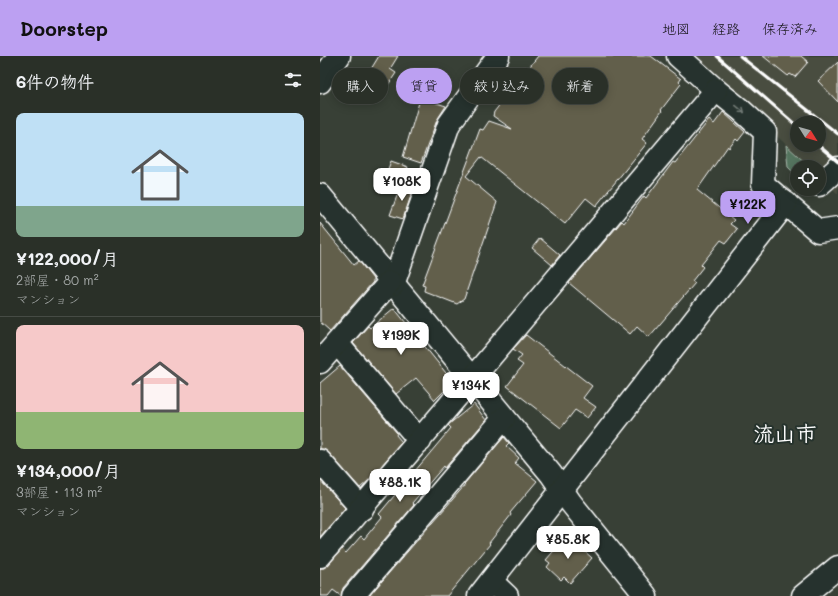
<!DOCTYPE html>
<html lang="ja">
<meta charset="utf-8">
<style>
:root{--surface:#2a3028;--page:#363c34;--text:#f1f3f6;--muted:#a5a9a8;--line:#464b45;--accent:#bca0f2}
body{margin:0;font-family:Mali,"Klee One",sans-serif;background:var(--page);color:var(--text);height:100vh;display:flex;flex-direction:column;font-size:15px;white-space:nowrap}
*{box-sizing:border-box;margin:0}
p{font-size:13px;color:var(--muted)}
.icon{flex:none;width:22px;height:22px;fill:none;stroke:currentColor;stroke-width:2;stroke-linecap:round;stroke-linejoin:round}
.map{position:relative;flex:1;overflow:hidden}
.drawer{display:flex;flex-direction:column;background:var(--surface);width:320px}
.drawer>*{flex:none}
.banner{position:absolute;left:12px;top:12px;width:380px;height:36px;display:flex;gap:8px}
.needle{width:26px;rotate:127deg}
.tools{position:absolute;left:470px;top:60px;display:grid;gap:8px}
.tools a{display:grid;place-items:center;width:36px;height:36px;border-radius:50%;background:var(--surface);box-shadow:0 2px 10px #0003,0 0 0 1px var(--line);font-size:20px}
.price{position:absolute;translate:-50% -34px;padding:0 9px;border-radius:8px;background:#fff;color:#222;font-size:13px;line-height:26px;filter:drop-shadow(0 1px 2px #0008)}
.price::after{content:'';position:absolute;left:50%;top:24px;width:12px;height:9px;margin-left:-6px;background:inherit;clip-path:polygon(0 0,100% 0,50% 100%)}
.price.on{background:var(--accent);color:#111}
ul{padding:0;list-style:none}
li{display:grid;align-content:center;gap:8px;height:212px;padding:0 16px}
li+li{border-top:1px solid var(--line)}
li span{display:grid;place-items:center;height:124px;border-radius:8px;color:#555}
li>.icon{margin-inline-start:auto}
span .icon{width:72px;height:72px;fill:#fffc;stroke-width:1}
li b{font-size:17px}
h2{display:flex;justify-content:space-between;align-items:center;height:48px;padding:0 16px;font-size:17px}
.tag{padding:0 14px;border-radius:18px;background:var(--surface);box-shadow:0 2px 10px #0003,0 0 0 1px var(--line);font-size:14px;line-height:36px}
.tag.on{background:var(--accent);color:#111}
header{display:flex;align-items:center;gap:24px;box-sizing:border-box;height:56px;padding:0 20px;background:var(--accent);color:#111}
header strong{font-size:19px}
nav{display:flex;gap:22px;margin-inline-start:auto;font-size:14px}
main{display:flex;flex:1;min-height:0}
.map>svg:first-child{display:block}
.built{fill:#494d40;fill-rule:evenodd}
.green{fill:#54745e;stroke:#aabaae}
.building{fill:#625e4b;stroke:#fff}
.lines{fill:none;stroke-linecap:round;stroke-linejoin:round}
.minor-casing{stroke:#fff;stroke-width:25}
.minor{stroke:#26332d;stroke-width:22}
.rail{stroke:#fff;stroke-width:3}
.oneway{stroke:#727a76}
.labels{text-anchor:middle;stroke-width:4;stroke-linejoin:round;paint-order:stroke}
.town-label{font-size:21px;font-weight:bold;fill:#fff;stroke:#26332d}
</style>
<header>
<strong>Doorstep</strong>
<nav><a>地図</a><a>経路</a><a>保存済み</a></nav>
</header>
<main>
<section class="drawer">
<h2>6件の物件<svg class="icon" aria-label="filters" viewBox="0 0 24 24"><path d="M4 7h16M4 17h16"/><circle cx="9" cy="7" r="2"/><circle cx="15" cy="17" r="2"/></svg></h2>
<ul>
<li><span style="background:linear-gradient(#bfe0f5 75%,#7fa58c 0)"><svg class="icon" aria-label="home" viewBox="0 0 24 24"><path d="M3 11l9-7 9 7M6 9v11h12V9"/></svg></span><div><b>¥122,000/月</b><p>2部屋 · 80 m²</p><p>マンション</p></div></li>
<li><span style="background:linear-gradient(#f6c9c9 70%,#8fb573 0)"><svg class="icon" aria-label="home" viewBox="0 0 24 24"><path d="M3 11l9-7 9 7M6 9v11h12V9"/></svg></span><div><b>¥134,000/月</b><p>3部屋 · 113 m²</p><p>マンション</p></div></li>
</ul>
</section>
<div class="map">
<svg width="518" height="540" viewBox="0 0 518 540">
<rect width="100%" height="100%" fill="#384036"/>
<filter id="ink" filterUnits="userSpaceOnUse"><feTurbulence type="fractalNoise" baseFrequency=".025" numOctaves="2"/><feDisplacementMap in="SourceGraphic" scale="8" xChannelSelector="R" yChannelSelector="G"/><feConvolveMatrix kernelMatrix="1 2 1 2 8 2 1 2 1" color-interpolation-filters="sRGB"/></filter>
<g filter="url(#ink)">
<path class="built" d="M371,0H518V138L499,120V111H490ZM477,67H499V89H477Z"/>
<polygon class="green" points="466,89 490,111 477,111 477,120 468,111"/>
<g class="building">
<polygon points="59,0 78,0 70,13 76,17 64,35 48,25 51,21 48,18"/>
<polygon points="218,0 331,0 361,23 359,26 361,28 341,54 342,55 322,83 327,87 276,150 266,142 245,168 161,101 146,120 177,146 144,243 137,248 104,235 105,230 102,229 160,73 163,74 169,65 192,73 173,60 174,56"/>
<polygon points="443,0 481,0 488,6 475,21 470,18 468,20"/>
<polygon points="518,6 518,46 498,25"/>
<polygon points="100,43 103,44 104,43 126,50 117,64 101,107 83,101"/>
<polygon points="403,56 425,76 418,85 416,83 409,92 408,90 377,134 414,164 410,168 417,173 406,187 401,184 381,209 383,211 372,225 375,227 329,281 317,270 310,278 249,227 302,165 304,167 324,140 326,142 353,106 355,107 389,64 394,68"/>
<polygon points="71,105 88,111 82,127 65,121"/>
<polygon points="81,129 93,134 83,163 70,159"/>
<polygon points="0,167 34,209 39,205 53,223 53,226 10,275 0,266"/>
<polygon points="220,182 240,199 232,209 212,192"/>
<polygon points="74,252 130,322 127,324 131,328 115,344 96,322 76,338 33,287 48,270 50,272"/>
<polygon points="206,279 272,330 263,342 276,351 267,362 255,354 241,372 187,330 203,309 197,305 202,299 193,293"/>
<polygon points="20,310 77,377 76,379 82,386 48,425 40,432 9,397 4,393 0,393 0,327"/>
<polygon points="154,348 166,364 125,412 124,410 92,447 94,449 23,532 21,540 13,534 8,540 0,540 0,512 4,512 9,508 22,493 26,497 41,480 44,483 62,461 59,458 131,372 128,369"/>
<polygon points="184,381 189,387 186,390 199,402 195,407 217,425 190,457 191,459 169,487 170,488 147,516 127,540 49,540 145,429 144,428"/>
<polygon points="0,424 25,452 0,481"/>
<polygon points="250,482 272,502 250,527 244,521 241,524 227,511 230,507 226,504 244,483 247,485"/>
</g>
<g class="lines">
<g class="minor-casing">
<g id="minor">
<polyline points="358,0 396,34 421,54 445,76 443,128 498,175 518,172"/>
<polyline points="0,26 19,0"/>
<polyline points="499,129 518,112"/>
<polyline points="0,139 231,418 251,447 326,540"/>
<polyline points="73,229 129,68 178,0"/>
<polyline points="17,287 100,385"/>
<polyline points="0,306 70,226"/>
<polyline points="0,405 42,453"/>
<polyline points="0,500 151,324 396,34"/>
<polyline points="171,525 187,540"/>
<polyline points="33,540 184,362"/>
<polyline points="159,540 466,147"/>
<polyline points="483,540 518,511"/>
</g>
</g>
<use href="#minor" class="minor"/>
<g class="rail">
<polyline points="397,0 477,70"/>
<polyline points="420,0 518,78"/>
<polyline points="498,89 518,106"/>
</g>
</g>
<defs><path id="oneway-shaft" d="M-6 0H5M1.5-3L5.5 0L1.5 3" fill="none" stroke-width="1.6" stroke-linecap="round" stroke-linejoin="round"/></defs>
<use class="oneway" href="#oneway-shaft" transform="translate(420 53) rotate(39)"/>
</g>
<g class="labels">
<g class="town-label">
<text x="465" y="385">流山市</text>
</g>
</g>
</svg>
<div class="tools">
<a><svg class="needle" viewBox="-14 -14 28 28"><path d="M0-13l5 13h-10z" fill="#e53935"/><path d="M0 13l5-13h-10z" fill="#a5a9a8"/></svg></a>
<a><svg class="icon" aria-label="locate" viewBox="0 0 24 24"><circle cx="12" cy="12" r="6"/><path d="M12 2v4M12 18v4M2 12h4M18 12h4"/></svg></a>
</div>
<b class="price" style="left:82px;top:146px">¥108K</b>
<b class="price on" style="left:428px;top:169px">¥122K</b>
<b class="price" style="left:81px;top:300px">¥199K</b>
<b class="price" style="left:151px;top:350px">¥134K</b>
<b class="price" style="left:80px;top:447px">¥88.1K</b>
<b class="price" style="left:248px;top:504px">¥85.8K</b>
<div class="banner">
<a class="tag">購入</a>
<a class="tag on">賃貸</a>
<a class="tag">絞り込み</a>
<a class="tag">新着</a>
</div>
</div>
</main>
